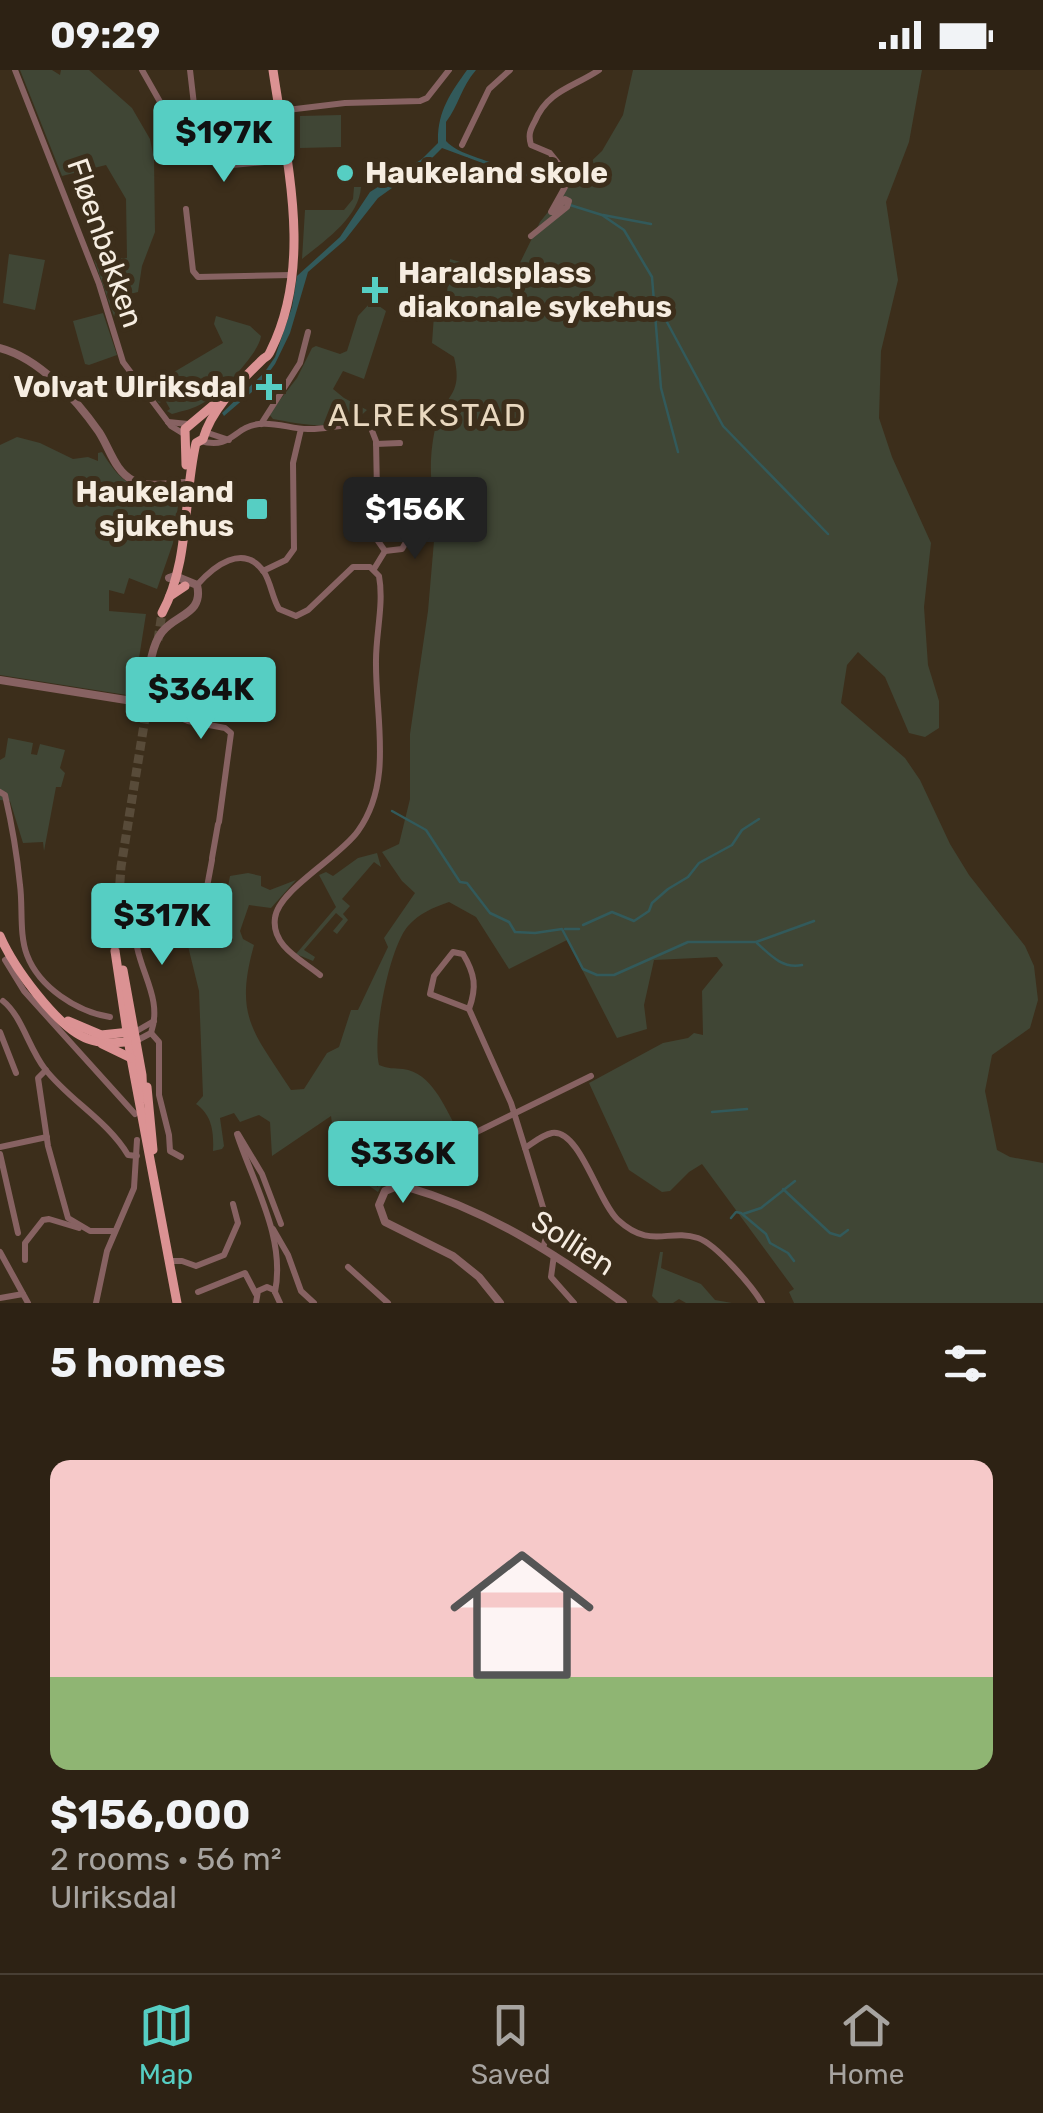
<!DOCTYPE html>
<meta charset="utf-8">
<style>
:root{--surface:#2d2214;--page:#392f22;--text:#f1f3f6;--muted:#a7a4a0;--line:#483f34;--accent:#56cec3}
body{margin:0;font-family:Rubik,sans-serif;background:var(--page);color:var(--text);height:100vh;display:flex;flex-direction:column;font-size:38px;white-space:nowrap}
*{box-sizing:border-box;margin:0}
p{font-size:32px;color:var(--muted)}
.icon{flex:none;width:55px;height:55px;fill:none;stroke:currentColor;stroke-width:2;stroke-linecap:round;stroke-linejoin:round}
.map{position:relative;height:1233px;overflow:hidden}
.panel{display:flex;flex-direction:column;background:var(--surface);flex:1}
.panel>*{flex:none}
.price{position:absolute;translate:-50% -85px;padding:0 22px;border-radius:10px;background:var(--accent);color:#111;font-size:32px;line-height:65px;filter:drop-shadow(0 2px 5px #0008)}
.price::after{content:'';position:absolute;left:50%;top:60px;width:30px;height:22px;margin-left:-15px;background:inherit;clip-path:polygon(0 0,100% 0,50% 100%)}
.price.active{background:#222;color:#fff}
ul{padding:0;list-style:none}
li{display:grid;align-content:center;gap:20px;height:530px;padding:0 50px}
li+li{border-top:2px solid var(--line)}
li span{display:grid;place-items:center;height:310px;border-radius:20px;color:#555}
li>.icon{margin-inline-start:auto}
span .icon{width:180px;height:180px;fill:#fffc;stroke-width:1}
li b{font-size:42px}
h2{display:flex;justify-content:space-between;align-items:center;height:120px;padding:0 50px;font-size:42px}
.status{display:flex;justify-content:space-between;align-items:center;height:70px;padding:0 50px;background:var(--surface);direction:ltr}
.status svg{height:28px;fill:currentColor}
.dock{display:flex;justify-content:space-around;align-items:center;height:140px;border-top:2px solid var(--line);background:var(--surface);font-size:28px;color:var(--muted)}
.dock a{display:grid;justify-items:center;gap:5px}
.dock .active{color:var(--accent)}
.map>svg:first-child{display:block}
.green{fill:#404635}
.water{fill:#325a5b}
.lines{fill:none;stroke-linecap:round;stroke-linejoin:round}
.stream{stroke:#325a5b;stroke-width:2.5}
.primary-tunnel{stroke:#584b39;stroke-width:9;stroke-dasharray:9 4.5;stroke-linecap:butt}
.minor{stroke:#876262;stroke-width:6}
.tertiary{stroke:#876262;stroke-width:8}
.primary{stroke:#db9293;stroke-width:9}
.poi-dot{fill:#56cec3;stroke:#3c2e1b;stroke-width:4}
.labels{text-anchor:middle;stroke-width:10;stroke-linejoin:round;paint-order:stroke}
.poi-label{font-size:30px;font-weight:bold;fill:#f6ede1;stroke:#3c2e1b;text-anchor:start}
.street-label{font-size:30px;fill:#f6ede1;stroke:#3c2e1b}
.neighbourhood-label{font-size:32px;letter-spacing:2.5px;fill:#e9d8bf;stroke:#3c2e1b}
</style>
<div class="status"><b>09:29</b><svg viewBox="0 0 49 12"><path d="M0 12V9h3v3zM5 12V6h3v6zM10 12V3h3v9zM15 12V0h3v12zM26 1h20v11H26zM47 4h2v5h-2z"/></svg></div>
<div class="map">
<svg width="1043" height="1233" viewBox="0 0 1043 1233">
<rect width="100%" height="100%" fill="#3c2e1b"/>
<g class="green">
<polygon points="20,0 52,0 60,5 61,0 89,0 132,38 150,69 154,89 155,162 142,196 138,222 130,224 130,236 114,246 94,190 127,188 126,129 106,95 62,106"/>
<path d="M633,0H922L909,72L886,132L898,210L881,281L879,348L892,387L931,473L924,537L928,595L939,631V658L925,667L909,663L885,607L858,582L847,595L841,633L905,688L920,710L950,774L969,805L1025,876L1034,896L1038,930L1030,958L992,985L985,1021L997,1080L1010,1087L1043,1093V1233H794L789,1222L794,1219L702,1094L689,1102L670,1121L662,1122L629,1100L589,1013L663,973L688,968L694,963L703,965L702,921L723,895L717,887L654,890L644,935L647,959L617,968L567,870L509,899L476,847L449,832C432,838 420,843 408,856C389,878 372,966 379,995C389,999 393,998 403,999C432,1003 444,1036 457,1059L438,1074L405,1085L371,1086L380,1095L382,1114L378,1122L359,1109L362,1106L378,1117V1102H371L370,1096L367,1098V1088L358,1087L356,1090V1083C340,1078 333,1063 331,1046L272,1086L270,1052L259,1045L240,1052L234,1043L220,1048L224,1076L222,1079L213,1081C214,1062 212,1045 196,1034L203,1026L199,921L188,876L198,874L197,862C225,859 225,829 230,806L248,803L261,806V816L270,820L296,810L271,838L249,835L240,861L243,869L254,875C234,947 253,961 291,1020L304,1019L327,983L339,977L351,940H358L388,877L384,868L415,823L402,811L382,782L399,774L410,729V664L428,541L437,436C428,414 430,379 436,355C443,325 464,327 454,287L432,273L434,245L446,235L450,189L513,207L540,152L579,103L602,81L623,45Z"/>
<polygon points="341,45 341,77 300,78 300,46"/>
<path d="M354,117H361C359,148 324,171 302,189L305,140H344L353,129Z"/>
<polygon points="9,184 45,190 35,240 3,233"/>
<path d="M372,231L386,241L364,309L343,301L333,319L344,328L367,340C345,364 301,354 273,349L269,344L297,308L312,278L316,276L340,284L347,281L358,246Z"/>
<polygon points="103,243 117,285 89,295 85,294 73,251"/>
<path d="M216,246L250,256L261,266C259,284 220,323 203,333C194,339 182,341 172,344L167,341L170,339L165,330L159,333L147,318L223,273L214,254Z"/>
<path d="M17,367L40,373L73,389L88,387L98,391V383L102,382C135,436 141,403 180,421L173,473L157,519L129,508L124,524L109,520V541L146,544L133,626L0,605V375Z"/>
<polygon points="8,668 33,673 31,684 37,685 40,674 65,680 60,698 65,703 61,717 56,717 44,781 43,772 23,773 10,731 0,730 0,690 5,687"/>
<polygon points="377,783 381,797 374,792 342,829 350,836 343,844 348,850 337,864 333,861 343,849 336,843 304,880 315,887 313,891 296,884 336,837 319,805 326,802 333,806 358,788"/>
<polygon points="660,1182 663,1182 661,1198 701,1214 715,1230 732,1233 686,1233 679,1229 673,1233 659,1233 652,1226"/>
</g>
<path class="water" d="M467,0H476C461,17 459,35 446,52V71C460,86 487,88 504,99C506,100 507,103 510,104C532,114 543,77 567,108L549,98L525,107L503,106L496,98L442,78L427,93L378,128L345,170L308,202L290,263L275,294L259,316L224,346L222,343L264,303L275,287L292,237L297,206L340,167L370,122L422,89L438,73C437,42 450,24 467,0Z"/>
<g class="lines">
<g class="stream">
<polyline points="570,135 602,145 624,160 652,207 661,318 678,382"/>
<polyline points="603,145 651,154"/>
<polyline points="654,228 723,356 828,464"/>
<polyline points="392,741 426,760 460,812 467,813 490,843 509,852 515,862 535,863 562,859 583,899 597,905 614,905 688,872 756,872 814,851"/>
<polyline points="583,855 612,842 634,851 649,841 652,833 668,819 688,807 699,793 732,775 742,760 759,749"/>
<polyline points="565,859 579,859"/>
<path d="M757,873C771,886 783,899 802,895"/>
<polyline points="712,1042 747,1039"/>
<polyline points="783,1119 830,1163 840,1166 848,1160"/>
<polyline points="743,1144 761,1138 795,1111"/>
<polyline points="731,1148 736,1142 741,1143 766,1164 770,1173 788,1183 794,1191"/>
</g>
<g class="primary-tunnel">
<polyline points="158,570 162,543"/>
<polyline points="115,881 121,797 148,630"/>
</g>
<g class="minor">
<polyline points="15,0 99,214 123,292 171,356 184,364"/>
<polyline points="142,0 176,60 201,60"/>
<polyline points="190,0 196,52 201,60 214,60 222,96 286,90"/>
<polyline points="279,41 345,33 420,31 427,28 449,0"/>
<polyline points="462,75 489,19 510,0"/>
<polyline points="186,139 193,201 198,207 291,205"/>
<path d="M531,166L567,137L569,131L565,129L556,141L551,142L570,108L550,83L531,75C528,65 530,60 535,51C548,20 574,17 599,0"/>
<polyline points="168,352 188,354"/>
<polyline points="261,354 300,293 308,262"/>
<polyline points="205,362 229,370"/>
<path d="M200,371C233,380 233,357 259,354C276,352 292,359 308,359C329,360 350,350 371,358L376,371L378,471L385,481"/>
<polyline points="376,374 400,373"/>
<polyline points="385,481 402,479 417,453"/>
<polyline points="374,499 385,481"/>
<polyline points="263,501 286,490 294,479 293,393 301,359"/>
<path d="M197,515C213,497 243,472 264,502C271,513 272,527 279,539L296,546L308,540L353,497H370L379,506C384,533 376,563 376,590C375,647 394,711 358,761C340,787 278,820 275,848C271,876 302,890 320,905"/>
<polyline points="145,633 188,651 225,658 231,663 219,752"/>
<path d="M0,722L5,725C12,755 17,784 20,815C23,837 19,864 27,885C39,917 77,942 110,947"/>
<polyline points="212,788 218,754"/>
<polyline points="164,833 204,833 212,790"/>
<polyline points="136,836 138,816"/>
<path d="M453,882L463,884C475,904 477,917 469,939L430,924L434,906Z"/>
<polyline points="10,887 5,890 24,921 135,1044"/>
<path d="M3,931C22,946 29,979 45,999C70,1031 107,1050 128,1085L137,1086"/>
<polyline points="469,939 511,1033 525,1078"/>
<polyline points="0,962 16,1003"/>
<polyline points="135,962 154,951"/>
<polyline points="151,963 159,972 159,1025 169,1065 170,1081 181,1087"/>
<path d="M136,971L151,963C162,931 143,907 137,877C135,863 135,849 136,836L160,832"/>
<polyline points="46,1000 38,1008 48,1076 68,1148 90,1161 114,1161"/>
<path d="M237,1064C253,1113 286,1168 275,1222"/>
<polyline points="238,1064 262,1104 281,1154"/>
<polyline points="0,1077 47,1067"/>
<polyline points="446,1077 591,1006"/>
<polyline points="0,1084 18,1163"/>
<polyline points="273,1159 288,1185 301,1221 314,1233"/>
<path d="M543,1178L549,1157L525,1078C533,1073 542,1065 552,1063C580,1059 598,1132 618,1150C651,1180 668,1158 698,1168C716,1174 752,1216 762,1233"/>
<polyline points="0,1182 28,1233"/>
<polyline points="554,1185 551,1207 574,1233"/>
<polyline points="25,1190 25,1173 43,1150 49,1149 79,1158"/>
<polyline points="169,1191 182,1191 196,1196 224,1185 238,1153 233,1134"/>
<polyline points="348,1197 388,1233"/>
<polyline points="198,1222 245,1203 256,1224"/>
<polyline points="0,1228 23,1224"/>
<polyline points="96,1233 107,1181 134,1118 137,1070"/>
<polyline points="256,1233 258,1221 267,1217 274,1220 280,1233"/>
</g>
<g class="tertiary">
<path d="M0,278C39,288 76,329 99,362C110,379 115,402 134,411C151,419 171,412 188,413"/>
<path d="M0,610L145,633C149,612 148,580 162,562C176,544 204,544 197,515L175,506L169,508"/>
<path d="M500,1233L479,1207L453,1186L385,1152L379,1135L385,1121L397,1116L407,1117C487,1140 556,1184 623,1233"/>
</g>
<g class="primary">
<polyline points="186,395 185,359 217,332"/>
<polyline points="170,526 185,516"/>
<path d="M162,543C190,491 183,428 196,373L203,369C212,338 238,314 261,291C268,284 267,289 271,280C314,193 286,90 273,0"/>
<path d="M0,866C13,896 57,958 88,969C104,975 120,972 136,971"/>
<polyline points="115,881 131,988 177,1233"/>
<polyline points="123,900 142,1005 143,1028"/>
<polyline points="68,951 101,965 130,962"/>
<polyline points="102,974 131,988"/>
<polyline points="147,1017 153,1080"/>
</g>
</g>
<g class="poi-dot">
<circle cx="345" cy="103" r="10"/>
<path d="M370 205h10v10h10v10h-10v10h-10v-10h-10v-10h10z"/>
<path d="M264 302h10v10h10v10h-10v10h-10v-10h-10v-10h10z"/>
<rect x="245" y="427" width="24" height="24" rx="5"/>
</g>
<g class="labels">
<g class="poi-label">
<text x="365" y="113">Haukeland skole</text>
<text x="398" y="213">Haraldsplass<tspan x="398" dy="34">diakonale sykehus</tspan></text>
<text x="246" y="327" text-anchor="end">Volvat Ulriksdal</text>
<text x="234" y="432" text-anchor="end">Haukeland<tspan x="234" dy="34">sjukehus</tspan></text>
</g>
<g class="street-label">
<text transform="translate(105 173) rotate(71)" y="10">Fløenbakken</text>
<text transform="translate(573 1173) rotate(33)" y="10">Sollien</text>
</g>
<g class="neighbourhood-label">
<text x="428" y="356">ALREKSTAD</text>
</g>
</g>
</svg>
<b class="price" style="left:224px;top:115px">$197K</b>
<b class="price active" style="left:415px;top:492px">$156K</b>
<b class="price" style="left:201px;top:672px">$364K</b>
<b class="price" style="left:162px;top:898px">$317K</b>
<b class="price" style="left:403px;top:1136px">$336K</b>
</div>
<section class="panel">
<h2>5 homes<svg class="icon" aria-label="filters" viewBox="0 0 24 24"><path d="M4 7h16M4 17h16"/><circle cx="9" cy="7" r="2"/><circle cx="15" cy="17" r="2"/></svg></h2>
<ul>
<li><span style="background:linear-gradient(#f6c9c9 70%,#8fb573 0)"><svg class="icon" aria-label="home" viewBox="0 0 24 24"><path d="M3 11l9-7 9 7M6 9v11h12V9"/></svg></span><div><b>$156,000</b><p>2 rooms · 56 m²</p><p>Ulriksdal</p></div></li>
</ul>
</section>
<nav class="dock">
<a class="active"><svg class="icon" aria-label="map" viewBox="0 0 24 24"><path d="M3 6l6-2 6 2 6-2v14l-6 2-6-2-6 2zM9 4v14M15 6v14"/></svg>Map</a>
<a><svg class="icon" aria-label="saved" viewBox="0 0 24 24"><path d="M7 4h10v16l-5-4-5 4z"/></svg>Saved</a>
<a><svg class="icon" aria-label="home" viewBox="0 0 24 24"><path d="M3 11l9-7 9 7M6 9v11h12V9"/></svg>Home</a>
</nav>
